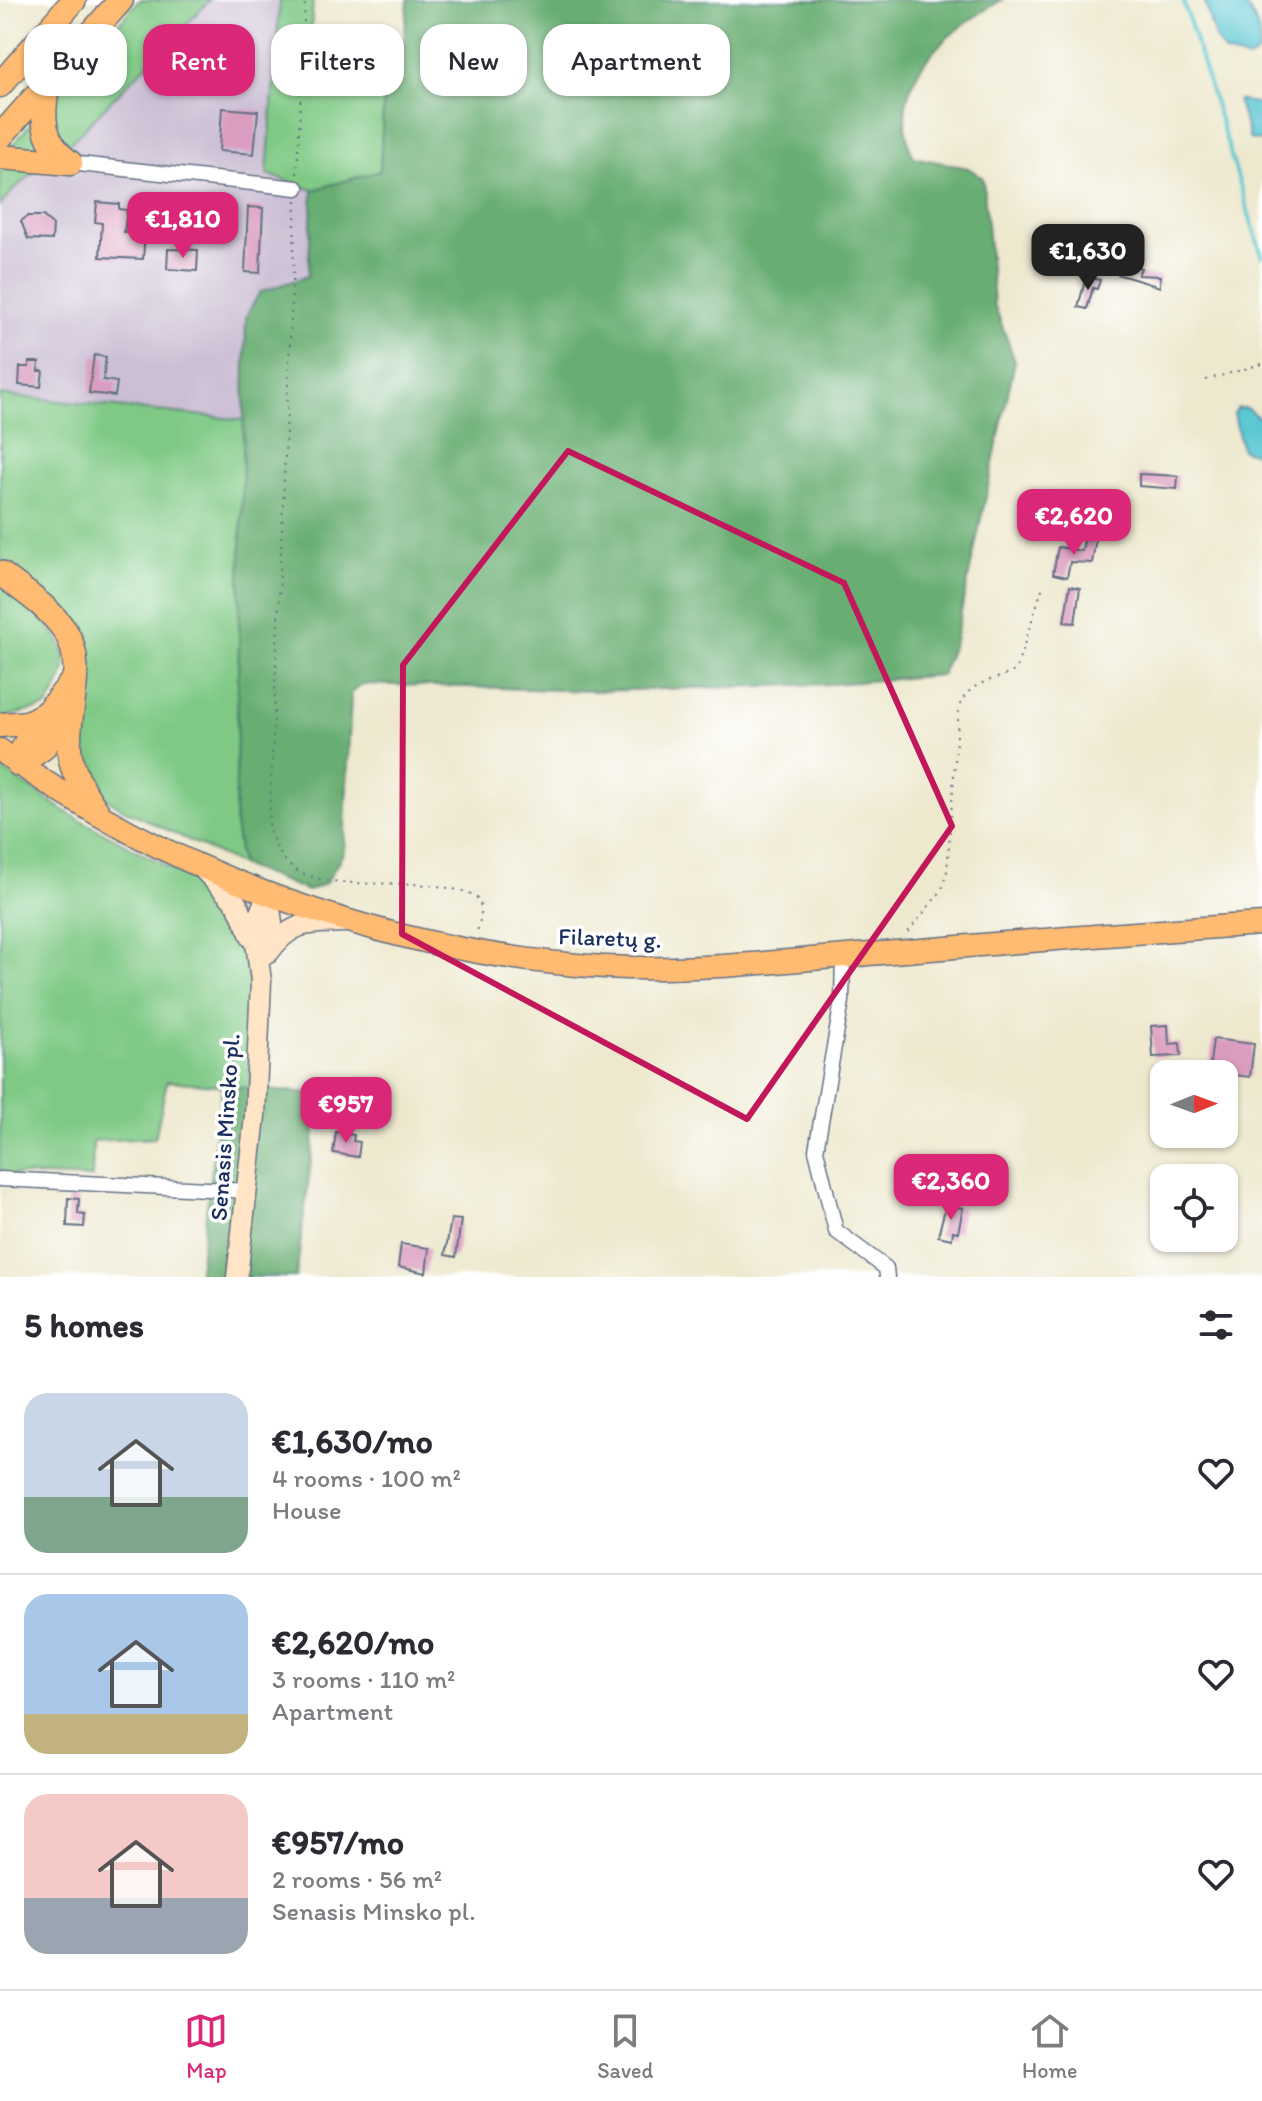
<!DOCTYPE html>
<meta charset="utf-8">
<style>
:root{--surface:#fff;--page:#f2f2f3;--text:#2b2b33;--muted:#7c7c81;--line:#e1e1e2;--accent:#db2777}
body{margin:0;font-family:Itim,sans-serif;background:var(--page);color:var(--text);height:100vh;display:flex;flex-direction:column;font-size:30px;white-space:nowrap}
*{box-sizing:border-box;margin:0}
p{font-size:26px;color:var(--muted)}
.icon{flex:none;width:44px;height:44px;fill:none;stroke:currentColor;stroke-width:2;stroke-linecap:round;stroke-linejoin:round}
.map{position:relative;height:1277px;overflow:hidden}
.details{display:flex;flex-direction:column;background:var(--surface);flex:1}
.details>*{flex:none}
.hud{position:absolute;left:24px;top:24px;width:800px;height:72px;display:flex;gap:16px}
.needle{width:52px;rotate:89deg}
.tools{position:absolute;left:1150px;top:1060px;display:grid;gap:16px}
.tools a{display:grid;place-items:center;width:88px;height:88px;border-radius:16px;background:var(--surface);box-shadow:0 2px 6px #0004;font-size:40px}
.price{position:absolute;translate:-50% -68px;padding:0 18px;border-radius:16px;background:var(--accent);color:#fff;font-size:26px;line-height:52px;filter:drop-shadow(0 2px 4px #0008)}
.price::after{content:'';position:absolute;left:50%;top:48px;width:24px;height:18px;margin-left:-12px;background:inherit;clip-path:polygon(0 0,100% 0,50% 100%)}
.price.on{background:#222;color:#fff}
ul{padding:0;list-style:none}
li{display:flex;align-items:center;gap:24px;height:200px;padding:0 24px}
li+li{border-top:2px solid var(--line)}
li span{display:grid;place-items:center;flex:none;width:224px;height:160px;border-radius:24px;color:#555}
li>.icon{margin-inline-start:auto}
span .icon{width:96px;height:96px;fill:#fffc;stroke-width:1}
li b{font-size:34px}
h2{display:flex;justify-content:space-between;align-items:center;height:96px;padding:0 24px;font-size:34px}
.pill{padding:0 28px;border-radius:24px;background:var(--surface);box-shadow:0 2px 6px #0004;font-size:28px;line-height:72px}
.pill.on{background:var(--accent);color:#fff}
.dock{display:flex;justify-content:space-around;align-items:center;height:112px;border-top:2px solid var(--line);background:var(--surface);font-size:22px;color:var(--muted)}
.dock a{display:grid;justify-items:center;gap:4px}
.dock .on{color:var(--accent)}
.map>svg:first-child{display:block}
.industrial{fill:#ccbfd4}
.green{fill:#7fc985;stroke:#4d7c72;stroke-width:2}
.forest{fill:#67ad72;stroke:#416e68;stroke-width:2}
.water{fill:#59c6d1;stroke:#3a7a98;stroke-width:2}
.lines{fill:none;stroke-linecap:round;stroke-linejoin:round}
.stream{stroke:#59c6d1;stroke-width:4}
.building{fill:#db9dbf}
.street-casing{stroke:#647085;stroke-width:17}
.secondary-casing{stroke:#647085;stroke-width:23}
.primary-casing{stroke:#647085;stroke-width:25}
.highway-casing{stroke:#647085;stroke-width:27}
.path{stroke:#647085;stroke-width:2;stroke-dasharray:2 6;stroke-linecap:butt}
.street{stroke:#fff;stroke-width:14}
.secondary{stroke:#ffe4c6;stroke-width:20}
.primary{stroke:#ffbb71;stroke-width:22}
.highway{stroke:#ffbb71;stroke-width:24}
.marked{fill:none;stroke:#c2185b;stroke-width:6;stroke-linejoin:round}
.labels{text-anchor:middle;stroke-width:7;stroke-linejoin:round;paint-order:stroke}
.street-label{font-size:24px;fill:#1b2f5e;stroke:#fff}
</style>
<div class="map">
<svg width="1262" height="1277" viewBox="0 0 1262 1277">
<rect width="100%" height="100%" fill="#fff"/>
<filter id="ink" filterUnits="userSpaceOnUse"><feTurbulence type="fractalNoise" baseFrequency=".0125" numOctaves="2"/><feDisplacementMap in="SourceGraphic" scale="16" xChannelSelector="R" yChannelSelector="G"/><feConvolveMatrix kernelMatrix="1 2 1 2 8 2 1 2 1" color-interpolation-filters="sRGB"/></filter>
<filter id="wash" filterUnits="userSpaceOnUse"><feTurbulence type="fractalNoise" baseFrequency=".006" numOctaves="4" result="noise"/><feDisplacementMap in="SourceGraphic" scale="32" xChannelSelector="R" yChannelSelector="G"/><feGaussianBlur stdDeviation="1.8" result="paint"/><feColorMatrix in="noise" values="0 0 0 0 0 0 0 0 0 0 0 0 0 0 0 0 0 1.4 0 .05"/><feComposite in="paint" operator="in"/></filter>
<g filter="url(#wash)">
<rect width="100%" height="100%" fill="#ede8ce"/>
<polygon class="industrial" points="210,0 280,0 267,174 313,190 308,276 260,292 246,316 244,420 0,395 0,206 15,188 69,144"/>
<g class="green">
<polygon points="139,0 210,0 69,144 15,188 0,206 0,159"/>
<polygon points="280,0 313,0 308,85 384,90 380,171 313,190 267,174"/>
<path d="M0,395L244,420L235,823L241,865L121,808L94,790L77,756L86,652C76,609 32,585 0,559Z"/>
<path d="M0,584C24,603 74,637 64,673C62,684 52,696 47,707L0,718Z"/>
<polygon points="0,768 74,817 217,893 232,906 246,939 249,962 250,1088 167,1081 155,1138 93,1141 92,1178 0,1174"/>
</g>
<g class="forest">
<path d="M408,0H1002C944,33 883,81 913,157L968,168L983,178L994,304L1015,361L955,640L941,675L831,684L595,691L362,684L351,693L344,852L326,883L308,891L241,865L235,823L246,316L260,292L308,276L313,190L380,171L384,90L401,74Z"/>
<polygon points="222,1086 320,1094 296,1277 198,1277"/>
</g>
<g class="water">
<path d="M1204,0H1240C1255,15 1262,31 1259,52L1249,59L1225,53L1215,38Z"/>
<polygon points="1237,100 1262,104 1262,141 1250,139"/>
<polygon points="1238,408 1246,408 1262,420 1262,450 1257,454 1242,450 1234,414"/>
</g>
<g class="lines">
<polyline class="stream" points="1183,0 1262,256"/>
</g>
<g id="blocks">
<g class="building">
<polygon points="344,38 366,39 365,62 342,60"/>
<polygon points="222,108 258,111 254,154 219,151"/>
<polygon points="97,202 119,204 119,209 127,210 124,232 145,233 143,259 100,257 102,223 95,222"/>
<polygon points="248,207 263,208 260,273 245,272"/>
<polygon points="28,216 43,216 53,225 52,240 28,239 21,221"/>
<polygon points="1122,237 1142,241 1136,266 1141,268 1138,275 1160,276 1160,287 1117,274 1125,251 1119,249"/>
<polygon points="168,249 198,250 197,271 167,269"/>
<polygon points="1086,277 1100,280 1097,289 1093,288 1087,309 1078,307"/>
<polygon points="94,355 106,357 103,380 117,382 115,396 89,393"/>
<polygon points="29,362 39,362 38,371 43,371 41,387 19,385 20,367 29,367"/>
<polygon points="1139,474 1178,476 1177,489 1139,486"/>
<polygon points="1085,536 1096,538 1092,563 1070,562 1067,577 1053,574 1058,547 1082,551"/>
<polygon points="1070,586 1080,588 1075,623 1064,622"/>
<polygon points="1168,1025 1169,1044 1180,1043 1181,1056 1153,1057 1151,1026"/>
<polygon points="1213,1039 1254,1044 1250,1077 1209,1072"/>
<polygon points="336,1132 354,1135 353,1141 360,1142 358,1157 333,1153"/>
<polygon points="68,1198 79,1199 78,1214 85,1215 84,1227 67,1226"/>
<polygon points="946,1205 963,1208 958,1232 953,1231 952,1239 938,1236"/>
<polygon points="451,1219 461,1220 456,1257 445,1255"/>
<polygon points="401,1244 429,1248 426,1273 398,1267"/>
</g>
</g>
</g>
<g filter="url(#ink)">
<use href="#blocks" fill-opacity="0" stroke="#647085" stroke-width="2"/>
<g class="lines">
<g class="street-casing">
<g id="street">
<polyline points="70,163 297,188"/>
<polyline points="843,956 842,1001 816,1150 836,1231 886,1268 887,1277"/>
<polyline points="0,1179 249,1191"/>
</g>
</g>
<g class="secondary-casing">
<g id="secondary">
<polyline points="205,871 237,904 252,938"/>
<polyline points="268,893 272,923 268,953"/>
<path d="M269,952C292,921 307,923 345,922"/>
<polyline points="237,1277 255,1116 261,981 254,928 268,893"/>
</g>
</g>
<g class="primary-casing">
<path id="primary" d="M0,750C167,875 397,955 605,967C696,972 791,960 881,953C1008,943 1135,932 1262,924"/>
</g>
<g class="highway-casing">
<g id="highway">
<path d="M48,83C41,116 41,141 70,163"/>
<polyline points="0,85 74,0"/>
<polyline points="0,137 121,0"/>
<polyline points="0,157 70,163"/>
<path d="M0,573C22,590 49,607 65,631C87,663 67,709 69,746C70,771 84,793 98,813"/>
<polyline points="0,725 28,723 46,713"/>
<path d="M19,764C24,730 54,707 73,680"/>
<polyline points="19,764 43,748 67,709"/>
</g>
</g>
<g class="path">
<polyline points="297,174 305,0"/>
<path d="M296,200L269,830C275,845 284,866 301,873C346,891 401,878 448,888C457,890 470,891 477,898C485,907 479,922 477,933"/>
<polyline points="1206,380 1262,364"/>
<path d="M908,932L942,890L947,871L959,707C970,679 992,683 1016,670L1043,586"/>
</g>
<use href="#street" class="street"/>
<use href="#secondary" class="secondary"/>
<use href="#primary" class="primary"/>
<use href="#highway" class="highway"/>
</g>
</g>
<path class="marked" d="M568,451L844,583L952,826L747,1119L402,934L403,665Z"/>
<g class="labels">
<g class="street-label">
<text transform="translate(610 938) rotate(2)" y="8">Filaretų g.</text>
<text transform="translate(225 1127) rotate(-86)" y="8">Senasis Minsko pl.</text>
</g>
</g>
</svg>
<div class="tools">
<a><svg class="needle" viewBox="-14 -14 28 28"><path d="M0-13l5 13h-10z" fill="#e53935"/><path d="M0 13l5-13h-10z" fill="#7c7c81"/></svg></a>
<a><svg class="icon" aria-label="locate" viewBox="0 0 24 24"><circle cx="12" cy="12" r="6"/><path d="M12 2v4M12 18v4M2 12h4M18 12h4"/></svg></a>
</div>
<b class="price" style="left:183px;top:260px">€1,810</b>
<b class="price on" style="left:1088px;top:292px">€1,630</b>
<b class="price" style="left:1074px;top:557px">€2,620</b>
<b class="price" style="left:346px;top:1145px">€957</b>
<b class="price" style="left:951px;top:1222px">€2,360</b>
<div class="hud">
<a class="pill">Buy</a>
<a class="pill on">Rent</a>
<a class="pill">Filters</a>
<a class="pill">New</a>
<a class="pill">Apartment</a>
</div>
</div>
<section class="details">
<h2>5 homes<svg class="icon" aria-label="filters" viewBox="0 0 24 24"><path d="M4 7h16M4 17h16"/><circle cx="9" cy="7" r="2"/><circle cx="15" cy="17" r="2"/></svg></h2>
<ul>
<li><span style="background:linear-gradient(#c9d6e8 65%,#7fa58c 0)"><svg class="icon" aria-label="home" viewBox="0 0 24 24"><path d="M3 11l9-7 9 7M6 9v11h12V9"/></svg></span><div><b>€1,630/mo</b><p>4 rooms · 100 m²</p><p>House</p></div><svg class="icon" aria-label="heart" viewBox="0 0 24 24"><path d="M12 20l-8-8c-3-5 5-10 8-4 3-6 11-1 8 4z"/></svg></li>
<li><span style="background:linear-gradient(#a9c7e8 75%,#c2b280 0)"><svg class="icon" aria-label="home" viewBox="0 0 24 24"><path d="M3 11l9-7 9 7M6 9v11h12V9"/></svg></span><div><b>€2,620/mo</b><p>3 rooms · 110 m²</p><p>Apartment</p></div><svg class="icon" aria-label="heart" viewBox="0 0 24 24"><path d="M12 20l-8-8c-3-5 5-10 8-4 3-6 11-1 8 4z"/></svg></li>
<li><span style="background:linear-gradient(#f6c9c9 65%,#9aa5b1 0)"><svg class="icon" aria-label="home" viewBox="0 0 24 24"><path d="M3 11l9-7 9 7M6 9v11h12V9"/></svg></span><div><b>€957/mo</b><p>2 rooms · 56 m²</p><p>Senasis Minsko pl.</p></div><svg class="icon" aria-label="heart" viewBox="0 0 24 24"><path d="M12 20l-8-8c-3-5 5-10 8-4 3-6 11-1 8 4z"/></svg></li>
</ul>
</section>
<nav class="dock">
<a class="on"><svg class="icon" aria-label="map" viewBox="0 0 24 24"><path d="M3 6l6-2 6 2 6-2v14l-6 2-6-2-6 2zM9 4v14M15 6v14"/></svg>Map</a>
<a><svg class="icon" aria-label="saved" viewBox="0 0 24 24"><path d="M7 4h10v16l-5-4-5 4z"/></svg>Saved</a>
<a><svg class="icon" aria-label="home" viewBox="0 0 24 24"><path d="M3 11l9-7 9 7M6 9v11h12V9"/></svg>Home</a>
</nav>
